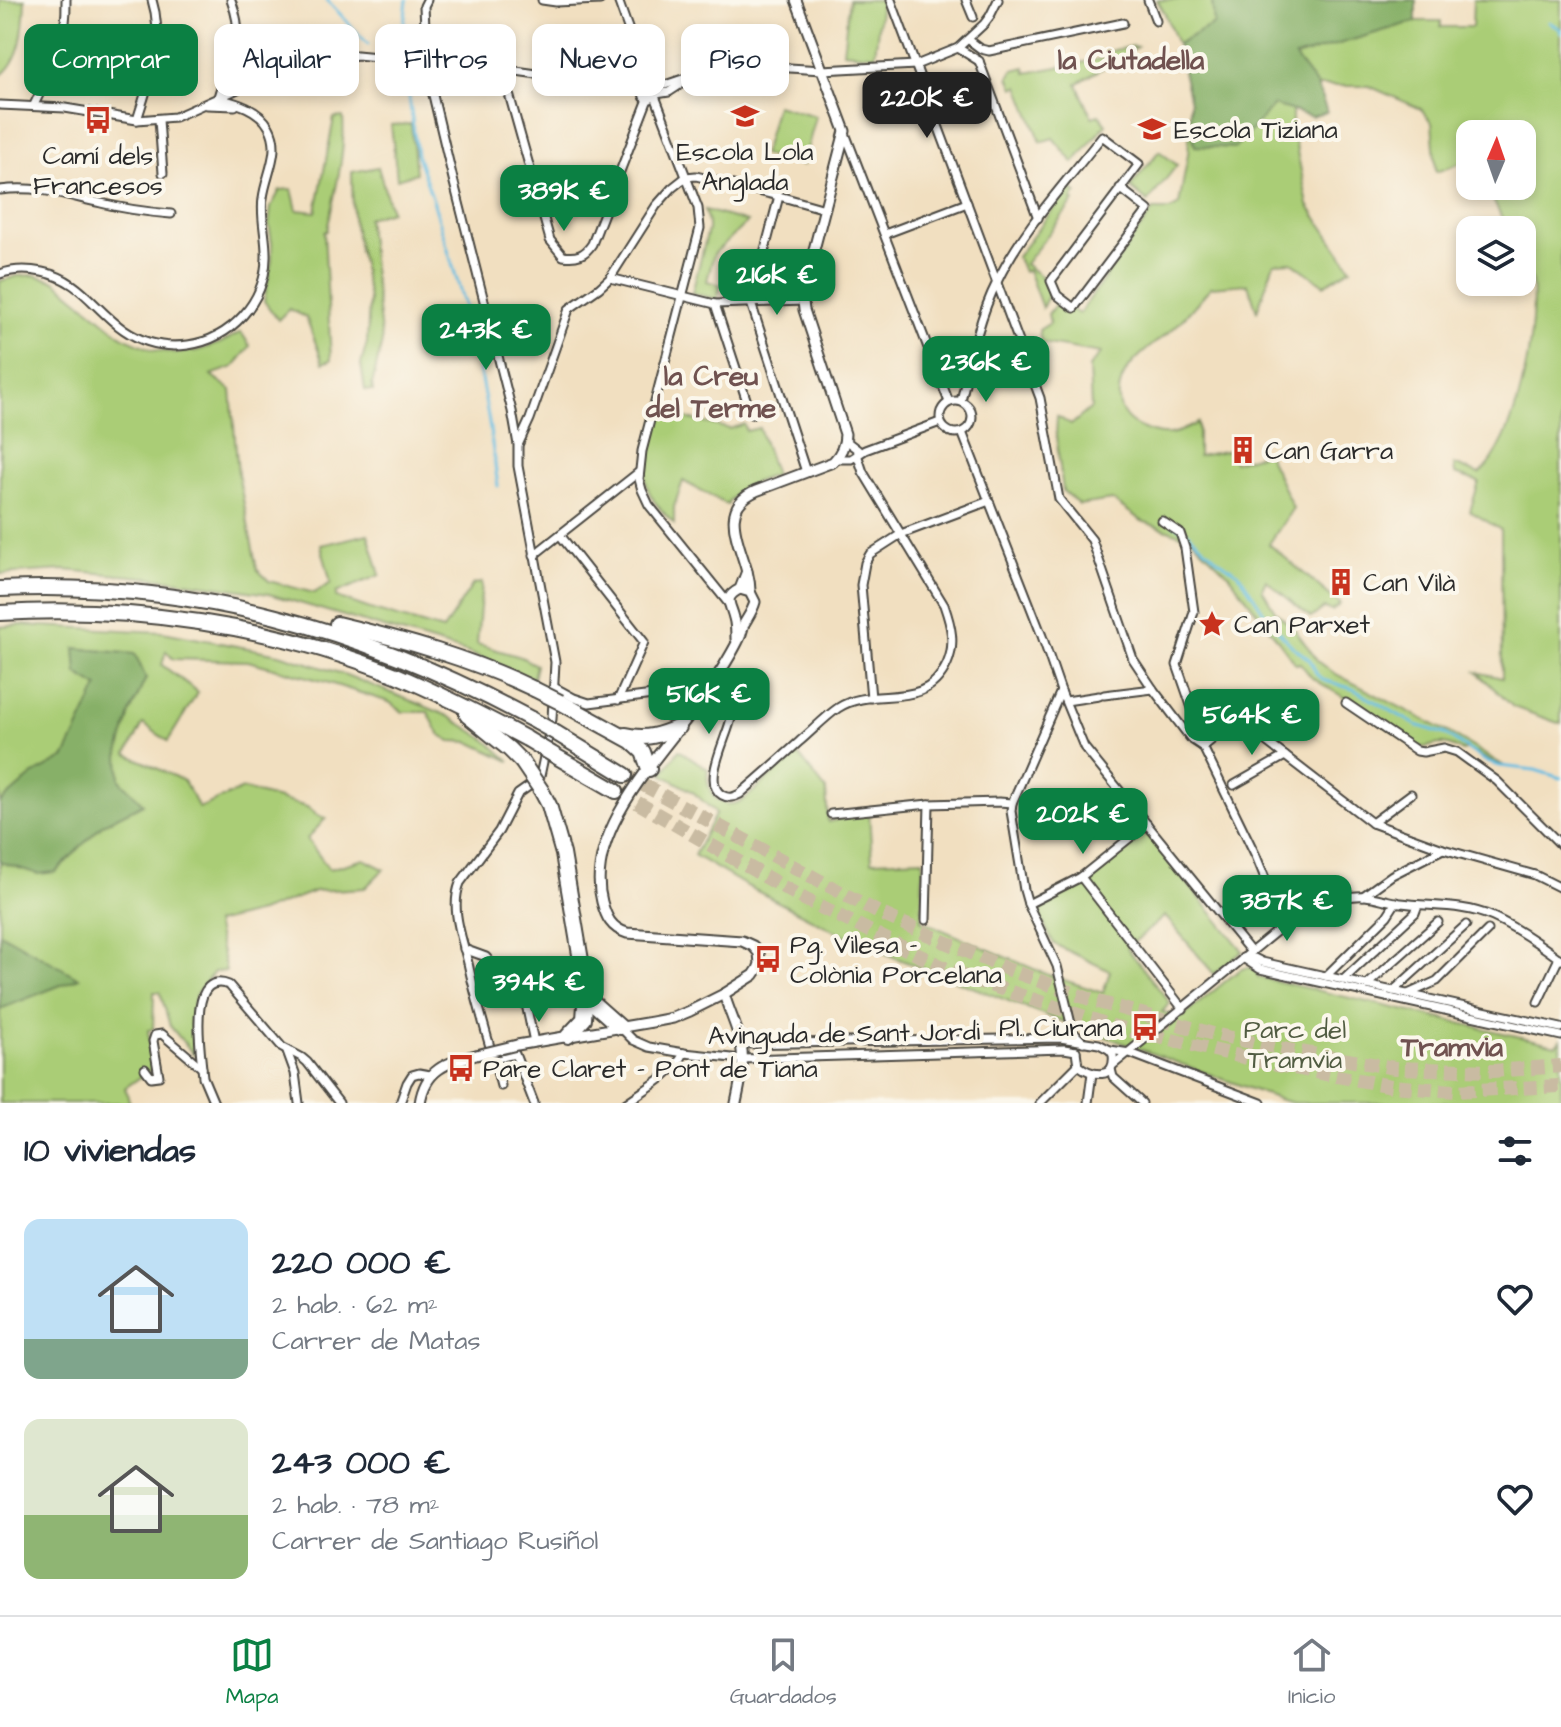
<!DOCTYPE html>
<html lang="es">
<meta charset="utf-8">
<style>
:root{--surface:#fff;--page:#f6f6f7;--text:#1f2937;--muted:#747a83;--line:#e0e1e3;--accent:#0b8043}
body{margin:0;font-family:"Architects Daughter",sans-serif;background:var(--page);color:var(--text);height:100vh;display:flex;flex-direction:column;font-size:30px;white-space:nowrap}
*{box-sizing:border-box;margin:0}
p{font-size:26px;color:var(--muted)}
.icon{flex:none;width:44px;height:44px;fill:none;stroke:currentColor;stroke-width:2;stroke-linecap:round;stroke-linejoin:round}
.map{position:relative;height:1103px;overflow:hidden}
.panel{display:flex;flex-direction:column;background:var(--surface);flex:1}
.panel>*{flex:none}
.hud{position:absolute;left:24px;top:24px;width:800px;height:72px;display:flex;gap:16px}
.needle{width:52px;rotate:2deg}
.buttons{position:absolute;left:1456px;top:120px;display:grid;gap:16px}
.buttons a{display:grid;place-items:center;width:80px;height:80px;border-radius:16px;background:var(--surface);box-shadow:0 4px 12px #0003;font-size:40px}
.price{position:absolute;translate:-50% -68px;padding:0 18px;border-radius:16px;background:var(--accent);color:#fff;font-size:26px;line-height:52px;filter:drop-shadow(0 2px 4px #0008)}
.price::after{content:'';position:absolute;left:50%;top:48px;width:24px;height:18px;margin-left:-12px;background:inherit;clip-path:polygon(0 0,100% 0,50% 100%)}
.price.current{background:#222;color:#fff}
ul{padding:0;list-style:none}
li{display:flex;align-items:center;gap:24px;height:200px;padding:0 24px}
li span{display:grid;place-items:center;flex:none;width:224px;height:160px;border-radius:16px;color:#555}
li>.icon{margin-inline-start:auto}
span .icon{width:96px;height:96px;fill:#fffc;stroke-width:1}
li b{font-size:34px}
h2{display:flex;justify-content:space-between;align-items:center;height:96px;padding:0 24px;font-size:34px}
.chip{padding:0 28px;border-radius:16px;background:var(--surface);box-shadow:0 4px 12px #0003;font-size:28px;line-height:72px}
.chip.current{background:var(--accent);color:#fff}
.dock{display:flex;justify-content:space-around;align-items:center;height:112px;border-top:2px solid var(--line);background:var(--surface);font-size:22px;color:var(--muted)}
.dock a{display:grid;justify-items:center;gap:4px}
.dock .current{color:var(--accent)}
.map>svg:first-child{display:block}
.green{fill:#aacd76;stroke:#6a7c50;stroke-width:2}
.forest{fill:#87b067;stroke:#596e49;stroke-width:2}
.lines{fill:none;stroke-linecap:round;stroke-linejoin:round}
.stream{stroke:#64bde2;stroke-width:3}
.motorway-tunnel{stroke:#c9bba2;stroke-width:14;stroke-dasharray:14 7;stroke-linecap:butt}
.minor-casing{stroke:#494641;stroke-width:11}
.tertiary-casing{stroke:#494641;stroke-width:13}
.motorway-casing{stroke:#494641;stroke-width:18}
.minor{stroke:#fff;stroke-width:7}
.tertiary{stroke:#fff;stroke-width:9}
.motorway{stroke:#fff;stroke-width:14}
.tertiary-bridge-casing{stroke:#494641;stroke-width:13;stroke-linecap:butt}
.motorway-bridge-casing{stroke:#494641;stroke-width:18;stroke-linecap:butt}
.tertiary-bridge{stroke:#fff;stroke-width:9}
.motorway-bridge{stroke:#fff;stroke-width:14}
.labels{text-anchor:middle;stroke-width:8;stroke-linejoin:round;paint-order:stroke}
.poi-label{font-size:26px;fill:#2b2b2b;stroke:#fbf7ec;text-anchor:start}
.park-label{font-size:26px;fill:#515c42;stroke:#fbf7ec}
.street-label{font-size:26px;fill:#2b2b2b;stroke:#fbf7ec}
.neighbourhood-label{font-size:28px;font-weight:bold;fill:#705250;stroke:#fbf7ec}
</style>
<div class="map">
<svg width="1561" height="1103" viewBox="0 0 1561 1103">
<rect width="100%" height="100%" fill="#fbf7ec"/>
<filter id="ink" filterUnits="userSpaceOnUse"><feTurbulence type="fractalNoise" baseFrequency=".0125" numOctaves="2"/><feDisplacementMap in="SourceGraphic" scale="16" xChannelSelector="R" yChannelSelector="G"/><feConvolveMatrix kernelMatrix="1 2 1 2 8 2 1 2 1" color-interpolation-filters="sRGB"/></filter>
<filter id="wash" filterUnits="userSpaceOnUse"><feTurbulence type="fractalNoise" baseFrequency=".006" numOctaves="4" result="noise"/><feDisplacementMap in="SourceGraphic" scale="32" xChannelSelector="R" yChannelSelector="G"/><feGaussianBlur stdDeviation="1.8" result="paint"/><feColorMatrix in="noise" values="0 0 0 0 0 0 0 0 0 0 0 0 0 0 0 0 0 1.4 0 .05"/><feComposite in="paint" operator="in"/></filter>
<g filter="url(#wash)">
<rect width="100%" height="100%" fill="#f1dfc0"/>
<g class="green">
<path d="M0,0H25C24,25 23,60 0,76Z"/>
<polygon points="849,0 881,0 875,55 843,52"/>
<polygon points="1157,0 1212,0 1214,24 1177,44 1165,14"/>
<path d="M1473,0H1561V724L1513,707L1477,672L1502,678L1501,530L1470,511L1479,482L1455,474L1454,464L1479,474C1518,442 1537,331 1532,283C1532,275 1525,268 1523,261C1520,252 1522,239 1522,230H1508L1486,186H1522V134H1470V160L1436,172L1432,123L1421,109L1369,86H1317L1294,57L1416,21H1441V27H1472Z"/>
<polygon points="1133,46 1137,47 1077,84 1092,117 1099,115 1106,124 1074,163 1053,138 1041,142 1019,86 1014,88 1009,77 1013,70 1025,67 1026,73 1106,58 1105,52"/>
<polygon points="776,105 816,116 803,165 763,155"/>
<path d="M1274,105L1292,110V127L1308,205L1351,268L1324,285L1292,262L1274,263L1257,311L1248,284L1211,287C1200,299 1190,312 1178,324C1164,338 1144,349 1131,365C1114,385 1113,415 1139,427C1164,439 1175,435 1198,423V456L1230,450L1234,462L1267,453L1293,508L1269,544L1340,604L1332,611L1324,608L1311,618L1266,580L1262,589L1275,611L1295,630L1318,661L1334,673L1448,732L1506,767L1496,764L1467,749L1463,751C1456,748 1449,744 1441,744C1430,745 1424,750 1413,745L1345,698L1312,678L1300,663L1296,664L1228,574L1191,538L1142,521L1112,500L1079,505L1063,491L1056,436L1057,416L1071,425L1091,408L1089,367L1101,353L1041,343L1039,330L1050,323L1048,314L1058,301L1079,314L1153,210H1170L1179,205L1188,154L1190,125L1195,146Z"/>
<path d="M343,117C346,155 334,194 327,231L324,232L331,360L323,363L306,317L289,309L278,320L264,301L272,260V243L269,224L271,207L280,190L292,189L297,210L316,212L334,118Z"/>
<polygon points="411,124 416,173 397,179 391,125"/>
<polygon points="1159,151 1177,165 1148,202 1130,187"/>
<polygon points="378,167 391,211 367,218 382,342 372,385 373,391 365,390 361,364 367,343 369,299 353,219 352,172"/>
<polygon points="1069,188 1077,193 1072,199 1074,201 1025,264 1045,279 1050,292 1042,308 1028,270 1023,272 1017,257"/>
<polygon points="705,210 747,222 714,254 707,281 721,285 717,299 692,293 708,230 708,224"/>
<polygon points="34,275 55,281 123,337 153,350 178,353 196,351 221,343 241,332 250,346 234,367 211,375 231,390 238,474 257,569 269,581 314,593 331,583 321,545 368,534 380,575 336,593 336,597 373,610 443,630 473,584 482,583 477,644 521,657 536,665 533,679 466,652 269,594 165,579 64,570 0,574 0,281 18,276"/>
<path d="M661,412L730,429L744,424L746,431L759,428L775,475C756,481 737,487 727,505L683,481L674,507V524C663,512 648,498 646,481C644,462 656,431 661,412Z"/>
<polygon points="20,625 163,632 279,654 346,675 429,708 448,716 485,739 510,761 470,742 451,741 439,734 428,712 403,712 389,702 326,682 248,661 173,659 166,651 162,665 198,692 168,741 143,724 127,754 184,781 199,808 243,789 307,807 318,816 326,818 307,839 329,869 364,859 384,869 365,888 315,891 260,912 215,923 226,971 214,972 196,994 190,1022 194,1055 170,1026 160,992 154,992 153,1029 148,1030 153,1068 125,1088 130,1103 0,1103 0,627"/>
<path d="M679,750L708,769C704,793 722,815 746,798L797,753L826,790L828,822L869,812L872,861L923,859L922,921L1043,973L1103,993L1110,971L1054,944L1035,907L1090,880L1147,833L1243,951L1214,974L1165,916L1127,948L1170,1003L1162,1012L1182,1017L1233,975C1241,968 1246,966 1256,969L1258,977L1556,1045L1561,1039V1103H1293L1281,1100L1048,1016L896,958L837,932L745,885L694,855L716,813L693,792L662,774Z"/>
</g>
<g class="forest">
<polygon points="1212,0 1416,0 1416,21 1295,57 1317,86 1327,112 1312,117 1274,105 1235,148 1195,146 1190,125 1190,102 1177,44 1214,24"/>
<polygon points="75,648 135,654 146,678 130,713 119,753 120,780 143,804 103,824 56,872 38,874 0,862 0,803 32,775 65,757 98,687 77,674"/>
<polygon points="0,933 79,978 0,1009"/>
</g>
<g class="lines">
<g class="stream">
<polyline points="327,0 368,44"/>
<polyline points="1549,22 1560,29 1561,33"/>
<polyline points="402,41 407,0"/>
<polyline points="406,75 417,155 433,200 471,327 488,416 498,486"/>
<polyline points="1174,525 1186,531 1216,558 1239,574 1269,620 1292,646 1310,660 1317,675 1326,681 1353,689 1416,725 1445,734 1487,762 1500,766 1535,770 1561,778"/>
</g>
</g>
</g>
<g filter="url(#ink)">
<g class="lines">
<g class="motorway-tunnel">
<polyline points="625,775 879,913 1007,969 1095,1001 1213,1034 1283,1049 1395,1068 1493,1071 1561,1066"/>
<polyline points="619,792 804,899 957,974 1112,1026 1277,1065 1392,1086 1454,1091 1561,1086"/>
</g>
<g class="minor-casing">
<g id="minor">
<path d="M427,0L424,6L427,70L453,179L512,411L518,445V466L555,662L552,719L540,776L535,782L518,794L499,831L460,883C450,909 462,937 468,963C477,1005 490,1045 501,1086"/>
<polyline points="542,0 556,2 600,0"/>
<polyline points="618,0 648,84"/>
<polyline points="891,0 1040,398 1059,499 1092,540 1133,659 1153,689 1191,739 1203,747 1256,856 1282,920"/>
<polyline points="966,0 973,17"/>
<polyline points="1148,0 1156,21"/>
<polyline points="969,40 981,49 989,51 1123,23"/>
<polyline points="958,48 979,61"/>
<polyline points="979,61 1038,218"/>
<path d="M502,69L550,240L563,256C577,258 585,255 592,244L648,99"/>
<polyline points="656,88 727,64 822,70 916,65 958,48 984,24 990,16 998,0"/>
<polyline points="642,89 644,97 650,99 656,94 669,92 689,79"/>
<polyline points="655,96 698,208 700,228 642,451 639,479 642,490 649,505 729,604"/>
<path d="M218,97C229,58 248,45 231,0"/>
<polyline points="0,105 65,108 137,120 175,117 272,74 311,63 357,55 502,69 642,89"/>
<path d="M34,105C53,65 67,47 66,0"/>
<polyline points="207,105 235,106"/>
<path d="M137,120C149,81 165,41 152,0"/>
<polyline points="159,120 163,173"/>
<polyline points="845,133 949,402"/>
<polyline points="686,177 696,176 779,196"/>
<path d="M0,190C38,185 65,195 101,203C124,209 147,212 171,214"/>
<polyline points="885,234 967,203"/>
<path d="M0,274C14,269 27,269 42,272C80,279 94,309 124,330C143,343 165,348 188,345C231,339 265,302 266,258C267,238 260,218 263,198C266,174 282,150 269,127C259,109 237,103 218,98"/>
<polyline points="610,278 715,304 803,301"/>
<polyline points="715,304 751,414"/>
<circle cx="956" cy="417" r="16"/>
<path d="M961,401C970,362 979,317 997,282C1022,229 1066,183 1102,136L1139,164L1051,281L1057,295L1074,308L1148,210L1120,188"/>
<polyline points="962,432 1042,636 1061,691 1084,747 1251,952"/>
<polyline points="519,443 530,419 569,309 599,288 610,278 656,206 672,188 686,177"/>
<polyline points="836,459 851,459 865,450 940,422"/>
<polyline points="806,472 751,303 779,196 825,209"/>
<polyline points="1162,521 1180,533 1185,548 1194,612 1177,665 1201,734 1203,747"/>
<polyline points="560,535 644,642 618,700"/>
<polyline points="534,555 639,472"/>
<path d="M554,687L574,698L589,703L709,688C721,695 729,704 731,718C728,736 701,783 722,795C729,799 734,797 740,794C760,777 780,759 800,741C813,730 825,717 838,708C874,684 924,714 947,664C956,644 951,625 944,605L863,472L858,457V450L845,440"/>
<polyline points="1061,691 1012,803 1011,811 1024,890 1028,904 1057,966 1073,1032 1083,1042"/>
<polyline points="1104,695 1153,689"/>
<polyline points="871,698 861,585 865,563 870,554 901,534 989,501"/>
<polyline points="1066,701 1099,696"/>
<polyline points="1346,703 1417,751 1423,752 1444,748 1457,752 1497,781 1561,845"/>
<polyline points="1203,747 1237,719 1372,823 1443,849"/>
<polyline points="1234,785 1285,756"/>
<polyline points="831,814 929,804 999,802 1012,803"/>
<polyline points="1372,823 1411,794"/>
<polyline points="1081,877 1183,1009"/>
<polyline points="1363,896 1392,875 1443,849 1535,875 1561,888"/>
<polyline points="1028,904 1081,877 1147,824"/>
<polyline points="926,920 929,804"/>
<path d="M1282,920C1301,910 1343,894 1365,896C1377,897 1389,902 1401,903C1432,907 1464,904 1493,917C1517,928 1540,944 1561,960"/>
<polyline points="464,949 486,957 526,1004 534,1042"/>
<polyline points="1243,958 1260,969 1561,1036"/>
<polyline points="1243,958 1254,958 1262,962 1561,1028"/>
<polyline points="1326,976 1387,916 1396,902"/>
<polyline points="1343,980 1415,913 1418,905"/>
<polyline points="1367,985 1438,922"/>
<polyline points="1393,991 1466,925"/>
<polyline points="1408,994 1437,981 1488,930"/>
<polyline points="1538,1002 1559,958"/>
<polyline points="620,1027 633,1040 649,1047 684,1053 742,1059 1064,1049 1076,1051"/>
<path d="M741,1044L1060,1038L1099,1044L1110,1050L1113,1055C1116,1080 1092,1076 1078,1065L1076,1051"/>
<polyline points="1110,1050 1130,1053 1261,1103"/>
<polyline points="287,1051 295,1073 299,1103"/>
<polyline points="493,1059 515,1054 534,1103"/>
<polyline points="1113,1065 1284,925 1282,920"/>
<polyline points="145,1069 151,1077 159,1076 153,1041 155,1035 162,1034 202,1068"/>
<polyline points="1111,1069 1113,1077 1142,1103"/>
<path d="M214,1103L203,1077L202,1068C200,1047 188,969 229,985L282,1047L301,1057L307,1062L339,1103"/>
<polyline points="400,1103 407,1083 412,1075 419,1073 430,1075"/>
<path d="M626,1103C644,1090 675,1073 684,1053"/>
<polyline points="1040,1103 1078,1065"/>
<polyline points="1088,1103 1092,1073"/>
</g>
</g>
<g class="tertiary-casing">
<g id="tertiary">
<path d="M750,592C751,557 710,511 756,491L833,462C841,454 845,446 845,434L804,310L803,301L805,284L845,131L796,0"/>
<path d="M736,639C736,632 736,624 734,618C731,604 722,598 740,589L747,571"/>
<path d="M724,994C729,1011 737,1027 741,1044C745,1064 740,1084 736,1103"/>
<path d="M517,1045L652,1022L673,1018L690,1011L724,994L754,975L758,969L760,964L759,953L753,946L742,941L627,933C611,928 606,917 602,902C582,828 671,745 709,689C719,674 730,657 738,641C741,636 742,630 744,624C748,617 753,610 755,602L750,592L740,589"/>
<path d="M420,1103C425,1069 446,1063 476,1055"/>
</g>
</g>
<g class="motorway-casing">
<g id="motorway">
<path d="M0,589C193,580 362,628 531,719"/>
<path d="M0,613C132,605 272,625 396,675C441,694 484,716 527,739"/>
<path d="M337,624C405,640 472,659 534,689"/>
<polyline points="560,702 631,741 643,752 649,769"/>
<polyline points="467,715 509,749 522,762"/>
<polyline points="556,733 625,775"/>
<path d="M626,735C646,740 660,735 679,727"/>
<polyline points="552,754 616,791"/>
<polyline points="541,790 549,805 563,854 586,990 584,1019 568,1036"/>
<polyline points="587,990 594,1004 620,1027"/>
</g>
</g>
<use href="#minor" class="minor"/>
<use href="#tertiary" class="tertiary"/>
<use href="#motorway" class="motorway"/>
<g class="tertiary-bridge-casing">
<polyline id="tertiary-bridge" points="476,1055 517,1045"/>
</g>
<g class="motorway-bridge-casing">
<g id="motorway-bridge">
<polyline points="534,689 560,702"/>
<polyline points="531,719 556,733"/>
<polyline points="527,739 552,754"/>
<polyline points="522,762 541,790"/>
</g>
</g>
<use href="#tertiary-bridge" class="tertiary-bridge"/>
<use href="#motorway-bridge" class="motorway-bridge"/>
</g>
</g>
<defs>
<g id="school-bare" transform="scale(2.16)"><path d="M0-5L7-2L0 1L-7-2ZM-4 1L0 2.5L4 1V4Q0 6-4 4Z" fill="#c8321e" stroke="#fbf7ec" stroke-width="2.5" paint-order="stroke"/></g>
<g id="bus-bare" transform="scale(2.16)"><path d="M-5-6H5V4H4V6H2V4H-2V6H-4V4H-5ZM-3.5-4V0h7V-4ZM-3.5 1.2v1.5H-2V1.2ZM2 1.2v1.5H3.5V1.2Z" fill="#c8321e" stroke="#fbf7ec" stroke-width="2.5" paint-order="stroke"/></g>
<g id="building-bare" transform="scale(2.16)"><path d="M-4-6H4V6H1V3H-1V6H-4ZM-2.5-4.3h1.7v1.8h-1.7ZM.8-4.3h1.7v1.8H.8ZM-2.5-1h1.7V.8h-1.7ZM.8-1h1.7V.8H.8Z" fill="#c8321e" stroke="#fbf7ec" stroke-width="2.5" paint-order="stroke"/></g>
<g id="sight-bare" transform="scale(2.16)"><path d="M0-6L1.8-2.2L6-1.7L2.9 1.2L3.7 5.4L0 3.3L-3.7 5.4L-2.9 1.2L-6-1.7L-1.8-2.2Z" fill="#c8321e" stroke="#fbf7ec" stroke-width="2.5" paint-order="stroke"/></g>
</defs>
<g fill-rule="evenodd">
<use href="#school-bare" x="745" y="116"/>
<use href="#bus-bare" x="98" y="120"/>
<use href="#school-bare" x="1152" y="129"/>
<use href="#building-bare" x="1243" y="450"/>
<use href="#building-bare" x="1341" y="582"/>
<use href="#sight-bare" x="1212" y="624"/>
<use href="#bus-bare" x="768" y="959"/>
<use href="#bus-bare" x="1145" y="1027"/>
<use href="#bus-bare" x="461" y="1068"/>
</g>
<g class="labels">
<g class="poi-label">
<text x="1174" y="138">Escola Tiziana</text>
<text x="745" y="160" text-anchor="middle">Escola Lola<tspan x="745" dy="30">Anglada</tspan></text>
<text x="98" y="164" text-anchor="middle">Camí dels<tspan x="98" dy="30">Francesos</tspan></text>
<text x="1265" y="459">Can Garra</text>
<text x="1363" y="591">Can Vilà</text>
<text x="1234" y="633">Can Parxet</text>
<text x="790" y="953">Pg. Vilesa -<tspan x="790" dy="30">Colònia Porcelana</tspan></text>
<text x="1123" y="1036" text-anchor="end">Pl. Ciurana</text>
<text x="483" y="1077">Pare Claret - Pont de Tiana</text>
</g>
<g class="park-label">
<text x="1295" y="1038">Parc del<tspan x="1295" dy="30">Tramvia</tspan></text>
</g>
<g class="street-label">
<text transform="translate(844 1033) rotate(-1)" y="9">Avinguda de Sant Jordi</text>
</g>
<g class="neighbourhood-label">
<text x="1131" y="69">la Ciutadella</text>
<text x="711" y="385">la Creu<tspan x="711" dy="32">del Terme</tspan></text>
<text x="1452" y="1056">Tramvia</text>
</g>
</g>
</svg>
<div class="buttons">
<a><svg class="needle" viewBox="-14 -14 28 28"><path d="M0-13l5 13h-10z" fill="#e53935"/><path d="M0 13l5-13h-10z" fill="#747a83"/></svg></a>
<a><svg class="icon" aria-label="layers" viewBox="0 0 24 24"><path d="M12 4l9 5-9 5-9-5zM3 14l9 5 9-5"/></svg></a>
</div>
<b class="price current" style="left:927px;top:140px">220K €</b>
<b class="price" style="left:564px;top:233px">389K €</b>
<b class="price" style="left:777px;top:317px">216K €</b>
<b class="price" style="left:486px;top:372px">243K €</b>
<b class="price" style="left:986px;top:404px">236K €</b>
<b class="price" style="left:709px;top:736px">516K €</b>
<b class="price" style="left:1252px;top:757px">564K €</b>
<b class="price" style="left:1083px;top:856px">202K €</b>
<b class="price" style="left:1287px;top:943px">387K €</b>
<b class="price" style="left:539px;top:1024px">394K €</b>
<div class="hud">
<a class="chip current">Comprar</a>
<a class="chip">Alquilar</a>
<a class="chip">Filtros</a>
<a class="chip">Nuevo</a>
<a class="chip">Piso</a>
</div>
</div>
<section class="panel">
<h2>10 viviendas<svg class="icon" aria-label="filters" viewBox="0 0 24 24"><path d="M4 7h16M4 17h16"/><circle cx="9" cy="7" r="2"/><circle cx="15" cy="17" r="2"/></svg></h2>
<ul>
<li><span style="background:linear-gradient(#bfe0f5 75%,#7fa58c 0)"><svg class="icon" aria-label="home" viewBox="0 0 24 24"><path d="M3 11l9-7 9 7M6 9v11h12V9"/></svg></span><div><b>220 000 €</b><p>2 hab. · 62 m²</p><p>Carrer de Matas</p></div><svg class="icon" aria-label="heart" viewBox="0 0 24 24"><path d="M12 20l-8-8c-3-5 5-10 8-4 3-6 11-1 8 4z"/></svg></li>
<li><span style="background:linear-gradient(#dfe7d0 60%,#8fb573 0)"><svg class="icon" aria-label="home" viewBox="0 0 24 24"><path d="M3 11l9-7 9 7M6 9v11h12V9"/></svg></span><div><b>243 000 €</b><p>2 hab. · 78 m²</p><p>Carrer de Santiago Rusiñol</p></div><svg class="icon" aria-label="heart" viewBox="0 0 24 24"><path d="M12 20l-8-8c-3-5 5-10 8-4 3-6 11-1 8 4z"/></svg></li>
</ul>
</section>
<nav class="dock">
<a class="current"><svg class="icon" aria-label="map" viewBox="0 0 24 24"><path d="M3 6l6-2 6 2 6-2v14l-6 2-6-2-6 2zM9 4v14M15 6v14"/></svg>Mapa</a>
<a><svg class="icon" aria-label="saved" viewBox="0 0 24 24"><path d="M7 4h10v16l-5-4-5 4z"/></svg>Guardados</a>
<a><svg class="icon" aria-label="home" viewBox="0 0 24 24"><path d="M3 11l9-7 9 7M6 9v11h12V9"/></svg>Inicio</a>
</nav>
